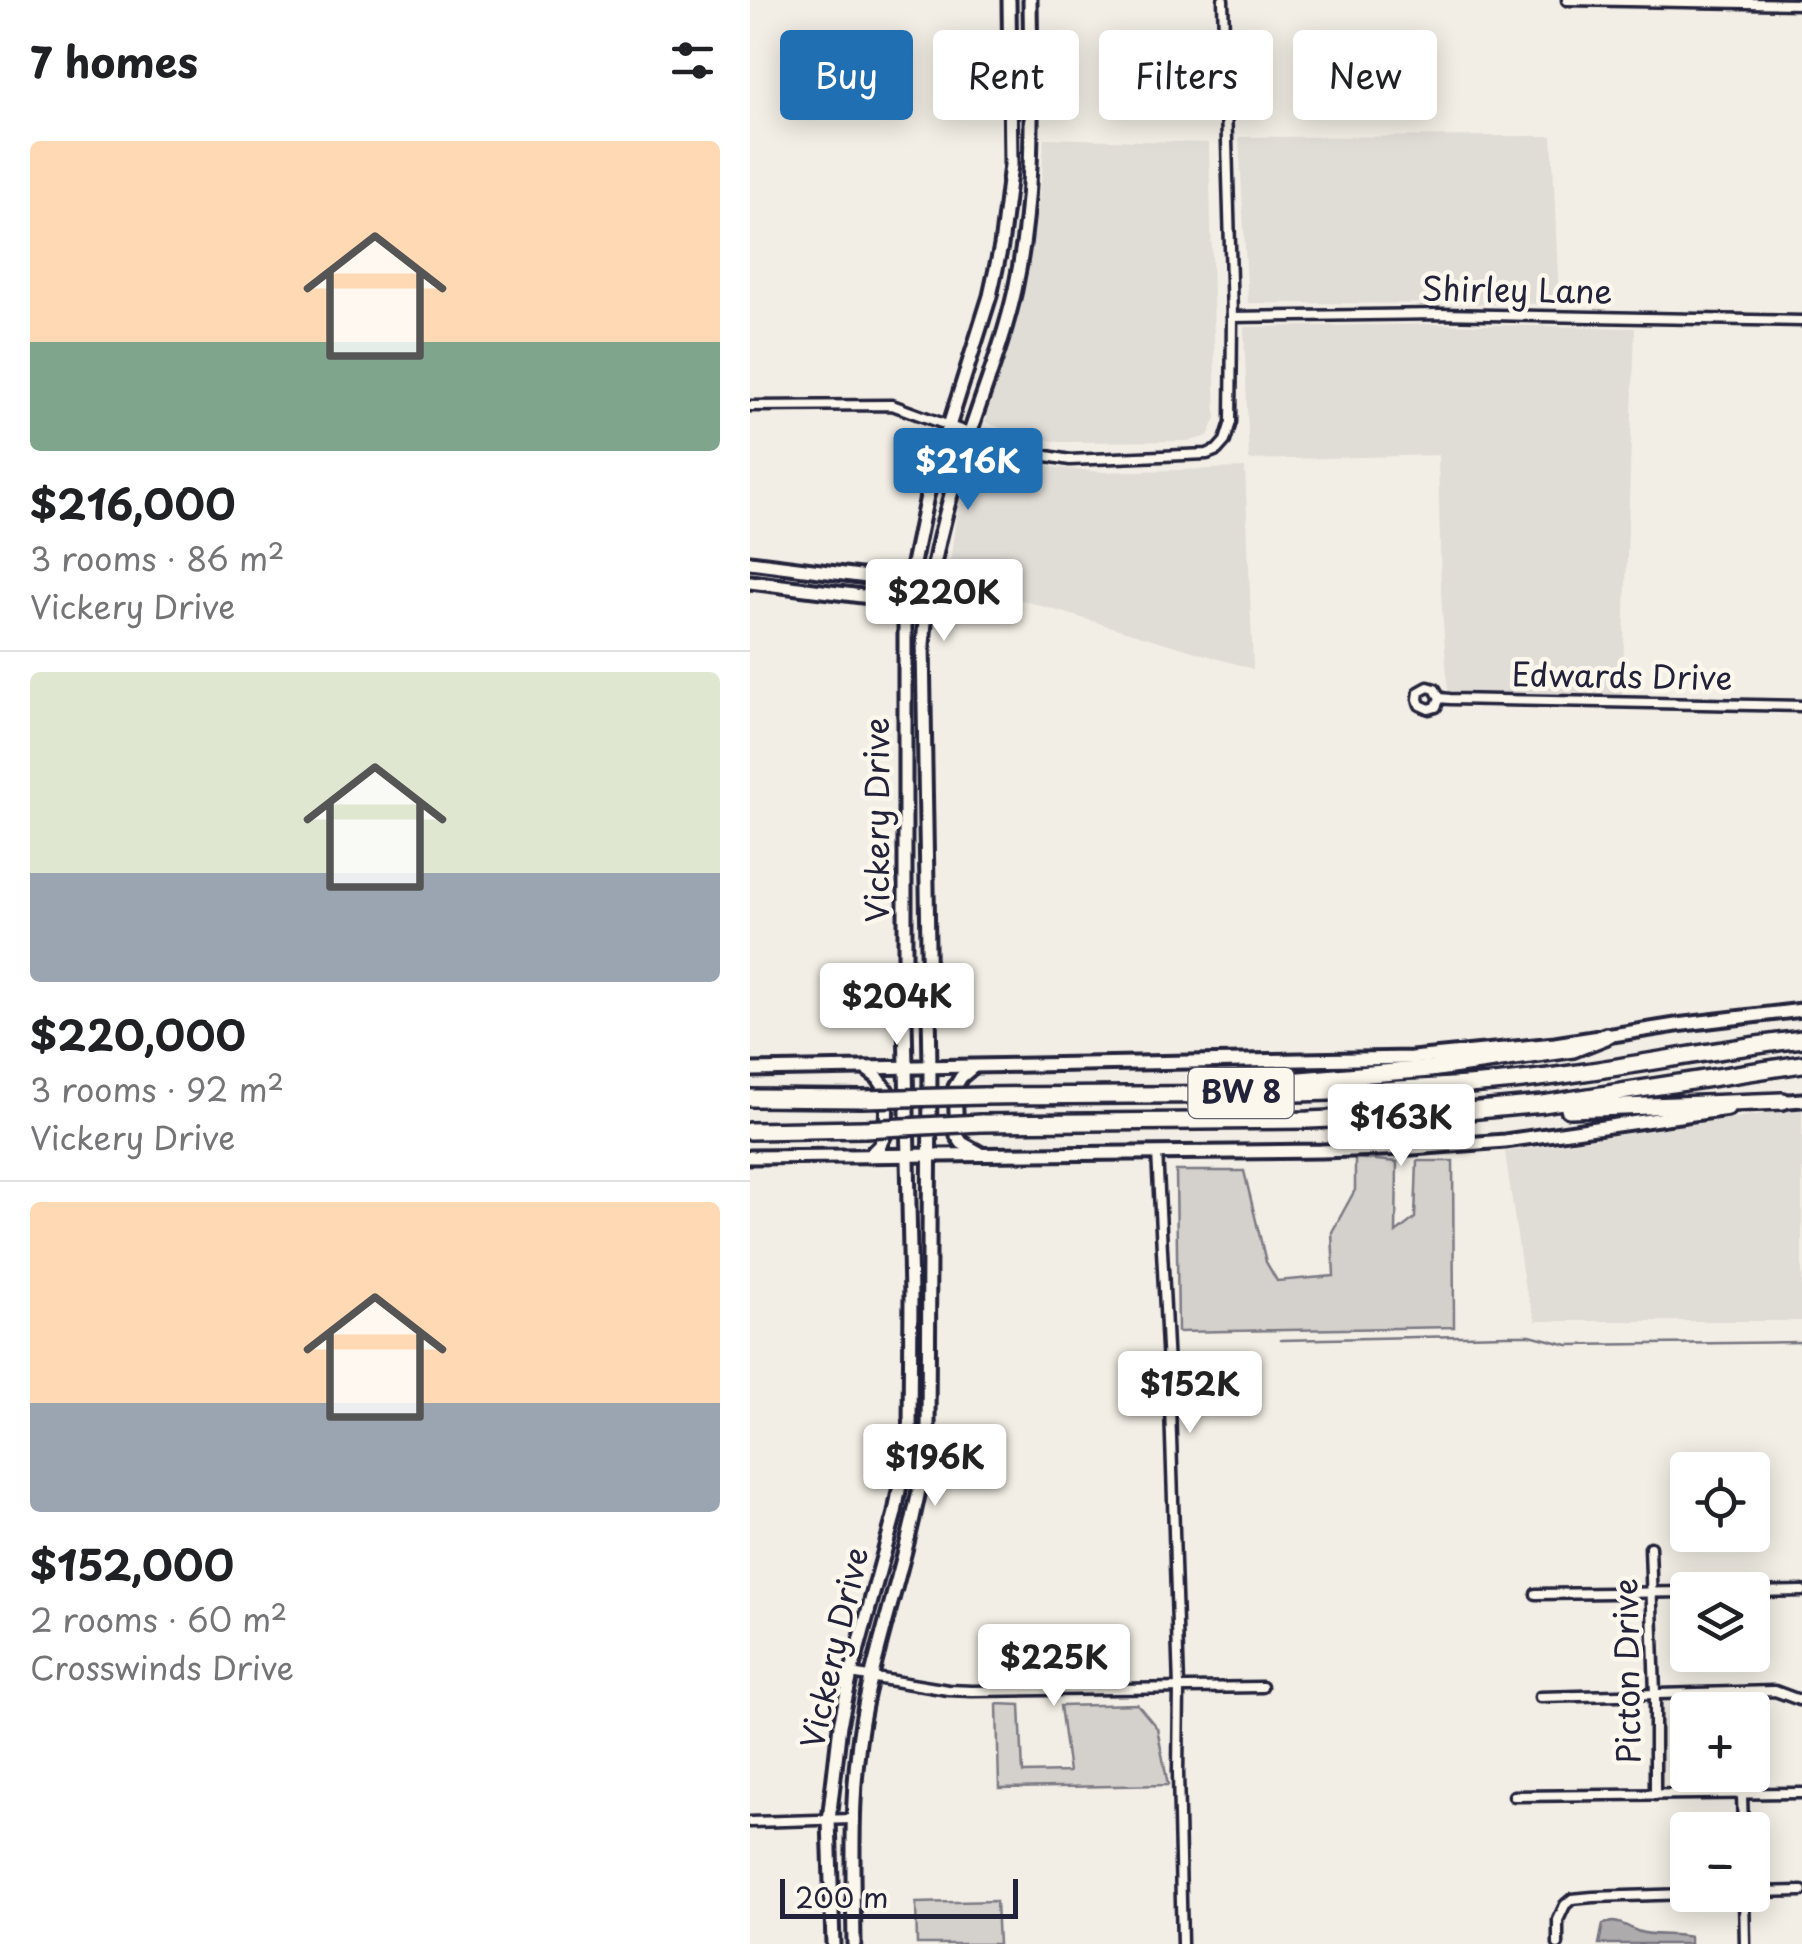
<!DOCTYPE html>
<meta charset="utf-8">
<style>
:root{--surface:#fff;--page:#f2f2f2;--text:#202124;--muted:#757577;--line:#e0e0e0;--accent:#1f6fb2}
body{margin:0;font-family:"Playpen Sans",sans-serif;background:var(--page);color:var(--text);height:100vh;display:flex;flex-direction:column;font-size:38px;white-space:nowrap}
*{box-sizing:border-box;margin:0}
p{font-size:32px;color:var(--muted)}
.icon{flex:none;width:55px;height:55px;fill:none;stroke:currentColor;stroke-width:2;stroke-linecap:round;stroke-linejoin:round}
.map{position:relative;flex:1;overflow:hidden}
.panel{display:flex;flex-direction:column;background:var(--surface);width:750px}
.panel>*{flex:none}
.hud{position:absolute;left:30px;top:30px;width:870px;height:90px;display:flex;gap:20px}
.buttons{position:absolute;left:920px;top:1452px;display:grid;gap:20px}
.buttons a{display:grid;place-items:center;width:100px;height:100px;border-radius:10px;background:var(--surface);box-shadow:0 5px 25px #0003;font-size:50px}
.scale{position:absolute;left:30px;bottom:25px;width:238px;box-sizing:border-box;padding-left:10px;border:5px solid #22223b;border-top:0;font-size:28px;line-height:35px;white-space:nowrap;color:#22223b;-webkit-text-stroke:8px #fbf7ec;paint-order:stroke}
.price{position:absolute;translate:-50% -85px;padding:0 22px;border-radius:10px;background:#fff;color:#222;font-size:32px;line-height:65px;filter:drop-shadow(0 2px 5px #0008)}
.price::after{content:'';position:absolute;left:50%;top:60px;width:30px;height:22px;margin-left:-15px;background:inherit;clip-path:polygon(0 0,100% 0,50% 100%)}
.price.selected{background:var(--accent);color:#fff}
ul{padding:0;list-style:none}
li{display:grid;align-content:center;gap:20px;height:530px;padding:0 30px}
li+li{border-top:2px solid var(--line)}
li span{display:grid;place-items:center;height:310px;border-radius:10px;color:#555}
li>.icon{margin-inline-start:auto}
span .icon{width:180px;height:180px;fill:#fffc;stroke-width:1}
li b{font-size:42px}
h2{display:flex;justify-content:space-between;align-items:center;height:120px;padding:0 30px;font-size:42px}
.tag{padding:0 35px;border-radius:10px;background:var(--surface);box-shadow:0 5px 25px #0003;font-size:35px;line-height:90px}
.tag.selected{background:var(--accent);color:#fff}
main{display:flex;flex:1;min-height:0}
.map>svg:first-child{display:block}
.built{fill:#e0dcd6}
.green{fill:#d4d1cc;stroke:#7b7a84;stroke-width:2.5}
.water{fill:#aeabad;stroke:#76747f;stroke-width:2.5}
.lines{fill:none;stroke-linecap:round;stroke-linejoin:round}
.stream{stroke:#76747f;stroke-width:2.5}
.street-casing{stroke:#22223b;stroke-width:15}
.secondary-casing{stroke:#22223b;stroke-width:19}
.highway-casing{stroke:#22223b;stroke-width:22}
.street{stroke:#fbf7ec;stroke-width:8}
.secondary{stroke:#fbf7ec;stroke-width:11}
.highway{stroke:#fbf7ec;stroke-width:15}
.highway-bridge-casing{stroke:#22223b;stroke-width:22;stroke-linecap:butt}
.highway-bridge{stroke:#fbf7ec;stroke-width:15}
.labels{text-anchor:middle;stroke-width:9;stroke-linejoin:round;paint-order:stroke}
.shield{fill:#fbf7ec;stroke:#636270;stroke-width:2.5}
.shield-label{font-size:30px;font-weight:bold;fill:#22223b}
.street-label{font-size:32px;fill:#22223b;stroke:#fbf7ec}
</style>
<main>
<section class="panel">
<h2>7 homes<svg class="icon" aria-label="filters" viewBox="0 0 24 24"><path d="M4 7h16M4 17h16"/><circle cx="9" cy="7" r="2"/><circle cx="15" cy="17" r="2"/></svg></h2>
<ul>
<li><span style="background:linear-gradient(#ffd9b3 65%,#7fa58c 0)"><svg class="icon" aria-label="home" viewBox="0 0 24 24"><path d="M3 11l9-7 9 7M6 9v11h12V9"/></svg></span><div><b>$216,000</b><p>3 rooms · 86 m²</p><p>Vickery Drive</p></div></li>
<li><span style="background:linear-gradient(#dfe7d0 65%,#9aa5b1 0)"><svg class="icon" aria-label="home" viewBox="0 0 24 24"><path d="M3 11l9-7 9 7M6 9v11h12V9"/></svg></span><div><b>$220,000</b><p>3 rooms · 92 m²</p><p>Vickery Drive</p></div></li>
<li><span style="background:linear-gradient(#ffd9b3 65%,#9aa5b1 0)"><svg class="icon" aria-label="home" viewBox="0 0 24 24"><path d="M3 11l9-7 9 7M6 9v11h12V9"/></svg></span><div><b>$152,000</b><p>2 rooms · 60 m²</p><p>Crosswinds Drive</p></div></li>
</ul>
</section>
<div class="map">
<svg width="1052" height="1944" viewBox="0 0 1052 1944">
<rect width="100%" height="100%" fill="#f2eee5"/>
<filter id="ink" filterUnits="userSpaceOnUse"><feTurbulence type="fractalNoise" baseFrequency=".01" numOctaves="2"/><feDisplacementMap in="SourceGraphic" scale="20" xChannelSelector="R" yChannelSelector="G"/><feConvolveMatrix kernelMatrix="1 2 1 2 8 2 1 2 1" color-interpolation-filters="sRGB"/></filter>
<g filter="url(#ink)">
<g class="built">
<polygon points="802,136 809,304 498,303 489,137"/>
<polygon points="294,138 459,143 466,418 458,436 439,441 310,442 273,436 235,422 277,279 292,174"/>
<polygon points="685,324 885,328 872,698 698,691 691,593 688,455 499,460 494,327"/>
<polygon points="228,453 308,468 353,472 495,468 503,669 198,578 211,482"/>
<polygon points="1052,1108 1052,1321 786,1321 774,1284 755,1152"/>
</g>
<g class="green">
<polygon points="605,1158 647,1162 646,1233 665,1218 667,1161 703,1161 704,1327 428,1332 426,1171 494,1171 516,1262 527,1281 584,1276 582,1232 605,1190"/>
<polygon points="247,1704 270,1705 273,1773 319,1772 310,1706 387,1704 407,1728 418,1785 249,1788"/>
<polygon points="246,1901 248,1944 167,1944 166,1903"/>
</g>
<path class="water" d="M863,1922C875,1923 877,1927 887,1931C901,1937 924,1933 940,1937V1944H849L853,1924Z"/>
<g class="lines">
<polyline class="stream" points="531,1340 757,1335 780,1335 818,1345 1052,1342"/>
<g class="street-casing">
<g id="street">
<polyline points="817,0 1052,4"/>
<polyline points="482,317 690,314 1052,321"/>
<polyline points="0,406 142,405 268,451 320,460 457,454 467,450 475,441 481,422 482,317 473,0"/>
<polyline points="690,698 686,707 679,709 670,705 668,699 669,692 678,687 685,689 690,698 700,699 1052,706"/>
<polyline points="407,1152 420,1406 429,1688 428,1773 432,1944"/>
<polyline points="900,1547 905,1694 905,1795"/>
<polyline points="1002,1592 1052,1591"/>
<polyline points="786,1594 938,1592"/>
<polyline points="101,1674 198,1690 222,1691 512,1687"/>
<polyline points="790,1697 1025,1691 1052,1701"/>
<polyline points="992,1794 993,1830"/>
<polyline points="764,1796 1052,1793"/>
<polyline points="0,1822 102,1819"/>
<polyline points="1002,1892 1052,1891"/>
<polyline points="994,1895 995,1944"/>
<polyline points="808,1944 808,1920 815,1905 822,1899 843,1897 938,1894"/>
</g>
</g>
<g class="secondary-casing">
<g id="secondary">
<polyline points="0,562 180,585"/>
<polyline points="0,582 176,604"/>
<polyline points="223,1067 211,1077 205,1087 207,1136 212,1143 230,1153"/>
<polyline points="115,1068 128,1078 137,1091 136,1132 130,1145 119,1156"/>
<polyline points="0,1070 662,1058 805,1044 926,1025 1052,1010"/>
<polyline points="1026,1102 1052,1100"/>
<polyline points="0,1157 571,1151 662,1148 755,1141 978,1109"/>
<polyline points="83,1944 79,1820 90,1725 101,1674 145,1513 160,1429 161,1296 155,1020 155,602 177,496 240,296 251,246 261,165 259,0"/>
<path d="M104,1944C103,1863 99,1781 116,1700C136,1611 168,1524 178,1433L180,1068L173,644C178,573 197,503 219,436C235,387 254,340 265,290C286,193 281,98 280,0"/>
</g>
</g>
<g class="highway-casing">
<g id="highway">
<polyline points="515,1083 680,1069 823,1049 856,1036"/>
<path d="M233,1096C403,1094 574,1097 743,1083C847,1074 949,1051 1052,1039"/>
<polyline points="0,1098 112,1099"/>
<polyline points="819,1109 1033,1101"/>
<polyline points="231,1123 558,1120 675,1115 793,1104 1052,1064"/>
<polyline points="0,1131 114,1129"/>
</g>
</g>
<use href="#street" class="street"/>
<use href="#secondary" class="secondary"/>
<use href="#highway" class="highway"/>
<g class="highway-bridge-casing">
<g id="highway-bridge">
<polyline points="112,1099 233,1096"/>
<polyline points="114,1129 231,1123"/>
</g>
</g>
<use href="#highway-bridge" class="highway-bridge"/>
</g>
</g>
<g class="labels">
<rect class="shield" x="438.5" y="1068" width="105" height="50" rx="8"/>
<g class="shield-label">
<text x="491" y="1103">BW 8</text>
</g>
<g class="street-label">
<text transform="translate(767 291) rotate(1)" y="11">Shirley Lane</text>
<text transform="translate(872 677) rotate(1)" y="11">Edwards Drive</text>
<text transform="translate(128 820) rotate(-90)" y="11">Vickery Drive</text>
<text transform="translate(85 1648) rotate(-77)" y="11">Vickery Drive</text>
<text transform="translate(878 1671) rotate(-91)" y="11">Picton Drive</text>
</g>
</g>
</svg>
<div class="buttons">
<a><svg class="icon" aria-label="locate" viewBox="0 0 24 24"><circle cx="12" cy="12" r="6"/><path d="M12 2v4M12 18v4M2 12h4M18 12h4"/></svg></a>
<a><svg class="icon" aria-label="layers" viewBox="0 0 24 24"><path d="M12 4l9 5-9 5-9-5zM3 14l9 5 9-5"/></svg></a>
<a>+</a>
<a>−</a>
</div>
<div class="scale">200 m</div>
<b class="price selected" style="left:218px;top:513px">$216K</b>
<b class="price" style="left:194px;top:644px">$220K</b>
<b class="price" style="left:147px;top:1048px">$204K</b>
<b class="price" style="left:651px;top:1169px">$163K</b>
<b class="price" style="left:440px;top:1436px">$152K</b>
<b class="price" style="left:185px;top:1509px">$196K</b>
<b class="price" style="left:304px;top:1709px">$225K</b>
<div class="hud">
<a class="tag selected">Buy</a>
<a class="tag">Rent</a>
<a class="tag">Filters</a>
<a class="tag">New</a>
</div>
</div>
</main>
